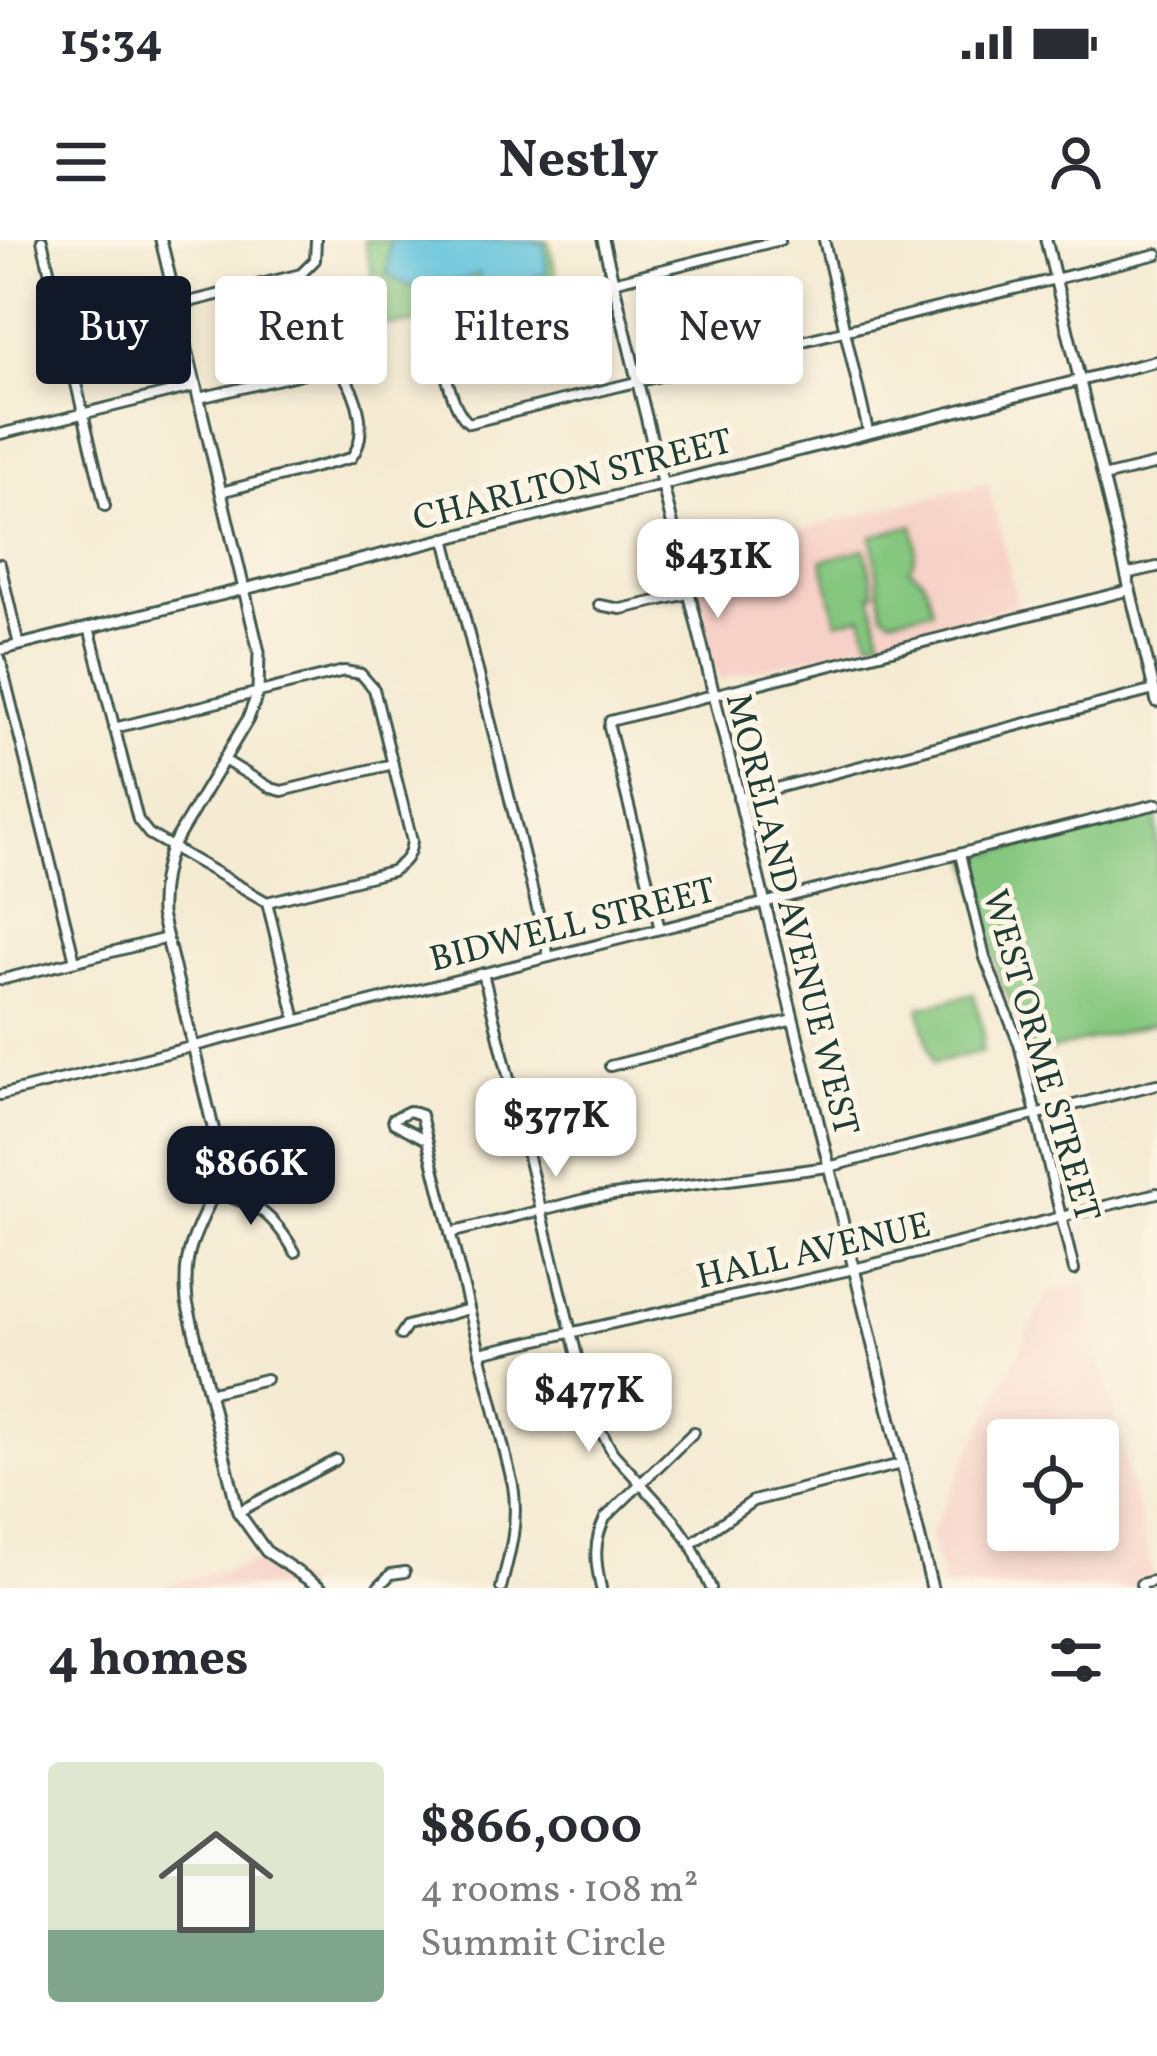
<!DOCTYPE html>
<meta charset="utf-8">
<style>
:root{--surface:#fff;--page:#f2f2f3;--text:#2b2b33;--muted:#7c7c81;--accent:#111827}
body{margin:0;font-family:Vollkorn,serif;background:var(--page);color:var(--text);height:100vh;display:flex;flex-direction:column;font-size:45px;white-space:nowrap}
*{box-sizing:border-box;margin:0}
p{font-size:39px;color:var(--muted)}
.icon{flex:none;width:66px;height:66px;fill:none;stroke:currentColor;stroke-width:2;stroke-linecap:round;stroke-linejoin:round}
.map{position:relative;height:1348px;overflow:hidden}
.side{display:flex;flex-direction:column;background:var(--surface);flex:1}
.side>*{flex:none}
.banner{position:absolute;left:36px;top:36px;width:1086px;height:108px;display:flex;gap:24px}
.controls{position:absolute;left:987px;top:1179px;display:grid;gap:24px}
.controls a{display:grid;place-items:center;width:132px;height:132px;border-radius:12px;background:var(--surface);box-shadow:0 6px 18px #0003;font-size:60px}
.price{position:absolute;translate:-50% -102px;padding:0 27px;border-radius:24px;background:#fff;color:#222;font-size:39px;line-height:78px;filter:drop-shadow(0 3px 6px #0008)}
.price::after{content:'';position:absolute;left:50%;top:72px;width:36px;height:27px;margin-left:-18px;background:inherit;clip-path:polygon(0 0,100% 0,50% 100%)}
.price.selected{background:var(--accent);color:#fff}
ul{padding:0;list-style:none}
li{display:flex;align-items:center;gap:36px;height:300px;padding:0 48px}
li span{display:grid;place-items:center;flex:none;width:336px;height:240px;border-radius:12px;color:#555}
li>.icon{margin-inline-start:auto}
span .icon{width:144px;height:144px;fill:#fffc;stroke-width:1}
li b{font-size:51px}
h2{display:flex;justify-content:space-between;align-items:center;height:144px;padding:0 48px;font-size:51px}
.chip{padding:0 42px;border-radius:12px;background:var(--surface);box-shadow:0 6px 18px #0003;font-size:42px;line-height:108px}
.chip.selected{background:var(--accent);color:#fff}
.status{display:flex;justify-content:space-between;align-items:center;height:84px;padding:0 60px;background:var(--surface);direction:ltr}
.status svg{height:33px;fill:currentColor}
header{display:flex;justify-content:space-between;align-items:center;height:156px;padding:0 48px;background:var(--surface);font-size:54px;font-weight:700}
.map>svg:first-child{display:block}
.built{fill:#f7d1c7;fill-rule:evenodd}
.green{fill:#85c77f;stroke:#52825a;stroke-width:3}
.water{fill:#5ec2dc;stroke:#3e8088;stroke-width:3}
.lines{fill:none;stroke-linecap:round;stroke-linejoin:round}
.minor-casing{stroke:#3f574c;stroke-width:14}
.tertiary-casing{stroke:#3f574c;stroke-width:15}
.minor{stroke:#fff;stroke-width:8}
.tertiary{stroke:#fff;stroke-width:9}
.labels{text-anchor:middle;stroke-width:10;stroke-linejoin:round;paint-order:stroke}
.street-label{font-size:36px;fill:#1f3d34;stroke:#fcf5e5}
</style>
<div class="status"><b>15:34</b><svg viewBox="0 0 49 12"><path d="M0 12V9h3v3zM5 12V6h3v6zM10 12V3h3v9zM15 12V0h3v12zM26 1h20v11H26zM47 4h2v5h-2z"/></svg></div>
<header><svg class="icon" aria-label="menu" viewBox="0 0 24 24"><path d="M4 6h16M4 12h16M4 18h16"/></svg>Nestly<svg class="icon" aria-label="person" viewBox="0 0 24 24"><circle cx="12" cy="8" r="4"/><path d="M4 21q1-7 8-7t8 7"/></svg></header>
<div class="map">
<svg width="1157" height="1348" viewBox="0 0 1157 1348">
<rect width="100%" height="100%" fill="#fcf5e5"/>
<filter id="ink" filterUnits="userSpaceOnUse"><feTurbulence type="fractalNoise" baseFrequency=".00833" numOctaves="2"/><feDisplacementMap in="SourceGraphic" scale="24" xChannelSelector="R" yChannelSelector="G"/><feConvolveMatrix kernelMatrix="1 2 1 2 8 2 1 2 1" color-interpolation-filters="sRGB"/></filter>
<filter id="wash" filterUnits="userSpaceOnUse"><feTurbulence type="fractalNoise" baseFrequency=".004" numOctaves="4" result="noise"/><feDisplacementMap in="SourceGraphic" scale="48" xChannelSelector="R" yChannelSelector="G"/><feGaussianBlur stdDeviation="2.7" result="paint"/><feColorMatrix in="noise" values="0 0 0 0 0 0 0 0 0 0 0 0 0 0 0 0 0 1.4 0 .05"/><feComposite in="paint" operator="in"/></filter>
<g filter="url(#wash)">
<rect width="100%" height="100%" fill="#f5ebd3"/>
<g class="built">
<polygon points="988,243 1018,365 718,440 688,318"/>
<path d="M1083,1043L1156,1348H943L930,1294L1048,1052ZM1008,1200H1098V1290H1008Z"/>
<polygon points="263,1320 307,1348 164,1348 165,1345"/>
</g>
<g class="green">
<polygon points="364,0 548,0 560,49 434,80 430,83 384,85"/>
<path d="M913,285C917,302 919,314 909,329C926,336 930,353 932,370L890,378L883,372L872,296Z"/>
<polygon points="865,309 875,353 871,354 881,397 869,400 862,376 837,382 822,320"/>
<polygon points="1157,572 1157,783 1031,815 1025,790 1001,742 970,619"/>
<polygon points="974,754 985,799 981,801 983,811 933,824 919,767"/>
</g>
<path class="water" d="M390,0H531L544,4L547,33L525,41H496L495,45L482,46L478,33C461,43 477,36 458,41C420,50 423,56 387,34Z"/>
</g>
<g filter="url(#ink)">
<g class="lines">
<g class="minor-casing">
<g id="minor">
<polyline points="42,0 105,266"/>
<path d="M780,0L450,83L440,92C440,115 451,170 469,183L1157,14"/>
<polyline points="824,0 868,191"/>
<polyline points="177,65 301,34 315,20 316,0"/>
<path d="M199,158L323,129L342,134C359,156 369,196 351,218L221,252"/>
<polyline points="0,194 196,146"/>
<polyline points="1103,237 1157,224"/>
<polyline points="445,298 549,717"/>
<polyline points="0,324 19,405"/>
<polyline points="1126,334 1157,327"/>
<polyline points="599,365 621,369 688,354"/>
<path d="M89,387L138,580L149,594L267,662L392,631C405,622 410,617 412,601L374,449L361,434L344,431L114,488"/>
<polyline points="0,418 75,721"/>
<polyline points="224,520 271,548 282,551 393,524"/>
<polyline points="738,558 1154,450"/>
<polyline points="960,614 985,718 1019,804 1074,1030"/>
<polyline points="267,662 296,780"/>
<polyline points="660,689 609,487 610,481 1130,350"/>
<polyline points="483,733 587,1157 596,1182 613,1213 674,1280 691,1304 711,1348"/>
<polyline points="0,740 167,698"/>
<polyline points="610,826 793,780"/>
<polyline points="0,855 1157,564"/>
<path d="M427,900L394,883L393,879L409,871L421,875L513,1245C519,1282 510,1313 501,1348"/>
<path d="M216,953C259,965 272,973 295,1012"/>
<polyline points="450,993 590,958 828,927 1157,844"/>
<polyline points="401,1095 407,1086 469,1069"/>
<polyline points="480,1113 854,1029 1157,953"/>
<polyline points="209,1153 266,1139"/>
<polyline points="238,1272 336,1220"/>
<polyline points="691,1304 753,1261 901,1224"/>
<polyline points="377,1348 391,1334 405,1332"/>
<path d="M601,1348C595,1321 593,1303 605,1278L694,1192"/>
<polyline points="1142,1348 1141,1344 1157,1340"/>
</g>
</g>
<g class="tertiary-casing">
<g id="tertiary">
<path d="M161,0L259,412L258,452L248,479L171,608C163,631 160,650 161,674L218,908C221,953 206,964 192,1003C185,1022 185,1042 187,1062L238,1272L266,1311L321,1348"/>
<polyline points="603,0 932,1348"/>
<polyline points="1046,0 1157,462"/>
<polyline points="0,410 1157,121"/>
</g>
</g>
<use href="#minor" class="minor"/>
<use href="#tertiary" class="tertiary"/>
</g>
</g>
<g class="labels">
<g class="street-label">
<text transform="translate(572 238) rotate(-14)" y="13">CHARLTON STREET</text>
<text transform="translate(794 674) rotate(76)" y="13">MORELAND AVENUE WEST</text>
<text transform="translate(572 683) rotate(-14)" y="13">BIDWELL STREET</text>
<text transform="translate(1043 815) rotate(74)" y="13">WEST ORME STREET</text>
<text transform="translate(813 1009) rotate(-13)" y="13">HALL AVENUE</text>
</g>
</g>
</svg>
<div class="controls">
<a><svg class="icon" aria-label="locate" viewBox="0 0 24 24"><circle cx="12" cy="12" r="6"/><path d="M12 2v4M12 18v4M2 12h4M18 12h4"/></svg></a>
</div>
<b class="price" style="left:718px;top:381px">$431K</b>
<b class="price" style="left:556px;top:940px">$377K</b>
<b class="price selected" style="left:251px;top:988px">$866K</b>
<b class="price" style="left:589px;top:1215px">$477K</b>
<div class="banner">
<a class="chip selected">Buy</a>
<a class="chip">Rent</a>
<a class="chip">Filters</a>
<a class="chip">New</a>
</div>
</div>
<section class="side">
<h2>4 homes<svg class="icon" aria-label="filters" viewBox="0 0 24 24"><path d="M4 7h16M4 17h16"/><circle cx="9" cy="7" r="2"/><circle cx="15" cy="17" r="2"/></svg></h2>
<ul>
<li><span style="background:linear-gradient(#dfe7d0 70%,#7fa58c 0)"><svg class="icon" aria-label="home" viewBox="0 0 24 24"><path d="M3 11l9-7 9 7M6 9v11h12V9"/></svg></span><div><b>$866,000</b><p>4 rooms · 108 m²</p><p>Summit Circle</p></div></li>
</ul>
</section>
